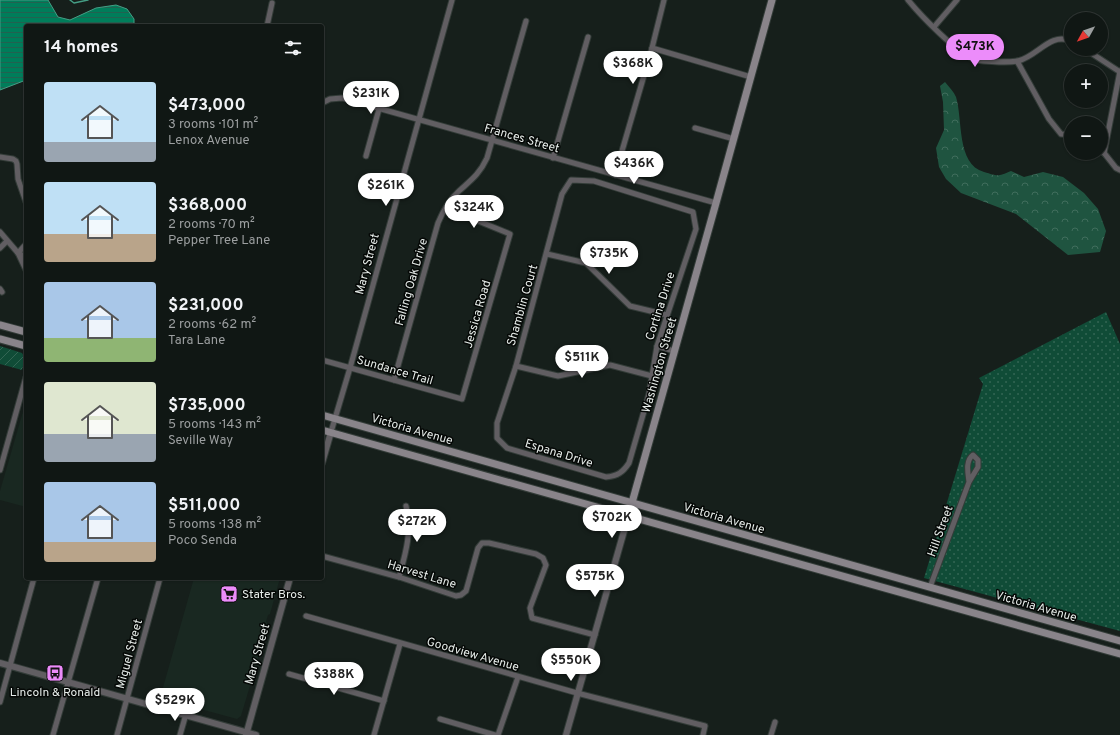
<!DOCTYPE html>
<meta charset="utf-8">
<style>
:root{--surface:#101714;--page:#19201d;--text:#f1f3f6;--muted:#9c9fa0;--line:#303634;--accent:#ec8cfa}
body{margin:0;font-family:Overpass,sans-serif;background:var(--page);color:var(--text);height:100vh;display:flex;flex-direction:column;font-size:15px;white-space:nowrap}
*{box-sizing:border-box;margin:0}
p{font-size:13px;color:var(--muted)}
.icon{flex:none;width:22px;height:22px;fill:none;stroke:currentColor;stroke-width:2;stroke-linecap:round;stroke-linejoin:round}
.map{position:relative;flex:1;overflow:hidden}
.side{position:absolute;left:24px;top:24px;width:300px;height:556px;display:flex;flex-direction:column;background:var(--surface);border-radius:4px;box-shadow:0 1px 3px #0004,0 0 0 1px var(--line)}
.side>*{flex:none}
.needle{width:26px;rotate:230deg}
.controls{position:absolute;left:1064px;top:12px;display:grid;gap:8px}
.controls a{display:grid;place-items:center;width:44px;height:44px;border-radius:50%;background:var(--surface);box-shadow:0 1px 3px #0004,0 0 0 1px var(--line);font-size:20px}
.price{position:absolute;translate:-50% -34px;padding:0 9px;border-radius:14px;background:#fff;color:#222;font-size:13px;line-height:26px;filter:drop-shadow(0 1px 2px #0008)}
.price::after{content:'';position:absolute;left:50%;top:24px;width:12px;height:9px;margin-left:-6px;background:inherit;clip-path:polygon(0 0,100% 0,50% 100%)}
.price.active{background:var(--accent);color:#111}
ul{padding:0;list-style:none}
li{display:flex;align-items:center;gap:12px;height:100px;padding:0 20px}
li span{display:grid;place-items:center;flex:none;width:112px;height:80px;border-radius:4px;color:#555}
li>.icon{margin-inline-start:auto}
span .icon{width:48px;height:48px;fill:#fffc;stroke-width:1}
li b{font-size:17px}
h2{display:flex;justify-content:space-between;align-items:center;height:48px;padding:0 20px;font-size:17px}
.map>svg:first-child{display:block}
.built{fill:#192821}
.grass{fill:url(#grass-dots)}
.forest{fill:url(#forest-crowns)}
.garden{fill:url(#garden-furrows)}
.water{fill:url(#water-rules);stroke:#459e85}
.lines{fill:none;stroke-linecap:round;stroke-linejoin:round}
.stream{stroke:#459e85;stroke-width:1.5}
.minor-casing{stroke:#333c38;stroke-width:7}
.tertiary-casing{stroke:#333c38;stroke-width:8}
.secondary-casing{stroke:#333c38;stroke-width:9}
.minor{stroke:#615e62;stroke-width:5}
.tertiary{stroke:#615e62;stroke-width:6}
.secondary{stroke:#89848a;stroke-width:7}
.labels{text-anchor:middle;stroke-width:3;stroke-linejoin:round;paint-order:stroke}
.street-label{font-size:12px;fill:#e6ece9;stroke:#050806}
.poi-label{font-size:12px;fill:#e6ece9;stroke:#050806;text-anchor:start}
</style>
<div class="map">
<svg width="1120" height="735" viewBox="0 0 1120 735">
<defs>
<pattern id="grass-dots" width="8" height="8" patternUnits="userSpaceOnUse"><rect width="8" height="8" fill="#104c37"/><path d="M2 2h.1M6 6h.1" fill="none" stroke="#336654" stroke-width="1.8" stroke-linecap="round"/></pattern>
<pattern id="forest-crowns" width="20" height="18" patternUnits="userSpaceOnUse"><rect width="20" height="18" fill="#1f5440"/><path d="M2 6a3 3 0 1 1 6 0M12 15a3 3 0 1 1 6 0" fill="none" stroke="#406d5c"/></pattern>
<pattern id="garden-furrows" width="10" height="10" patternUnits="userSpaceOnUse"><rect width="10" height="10" fill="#104c37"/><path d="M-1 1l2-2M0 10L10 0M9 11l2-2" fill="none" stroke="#336654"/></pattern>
<pattern id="water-rules" width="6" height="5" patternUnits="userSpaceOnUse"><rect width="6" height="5" fill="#007d5a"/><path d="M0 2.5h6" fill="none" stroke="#226250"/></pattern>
</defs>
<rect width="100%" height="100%" fill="#161f1b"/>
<g class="built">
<polygon points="26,401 26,507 0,500 0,491"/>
<polygon points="194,578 280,578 270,614 268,615 266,622 268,624 255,669 252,670 250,677 252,679 241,716 237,719 160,698"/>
</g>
<polygon class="grass" points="1106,312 1120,344 1120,631 924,578 983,384 979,378"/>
<path class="forest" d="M945,82C949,87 954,92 956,97C963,119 956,164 984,172C998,176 997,177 1011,171L1024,177L1043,172L1063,177L1084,193L1098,209L1106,231L1100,252L1068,255L1016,214L961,193L946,179L939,167L936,148L944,130L943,102L940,86Z"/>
<polygon class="garden" points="0,346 22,353 25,358 22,370 0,364"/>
<polygon class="water" points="0,0 48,0 58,17 70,20 96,8 116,5 127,9 134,19 134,26 26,26 26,80 0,90"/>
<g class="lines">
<polyline class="stream" points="70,0 74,3 88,0"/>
<g class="minor-casing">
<g id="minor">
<path d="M908,0C922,17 955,51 975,60C984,61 1009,63 1018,61C1038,56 1050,32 1071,41"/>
<polyline points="267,26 272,3"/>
<polyline points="934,27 957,0"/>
<polyline points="652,48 751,77"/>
<polyline points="1085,49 1120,72"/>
<polyline points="1017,61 1049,119 1061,134 1071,135"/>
<polyline points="322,103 330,99 342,98 716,203"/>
<polyline points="695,128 734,139"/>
<polyline points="1101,149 1116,168 1120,170"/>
<polyline points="1104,153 1120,71"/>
<polyline points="366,156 379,109"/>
<polyline points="0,157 13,159 16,161 17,164 18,179 26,202"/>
<polyline points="553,158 588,37"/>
<polyline points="615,175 652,48 664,0"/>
<path d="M571,180L594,181L693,212L696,229L657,346L649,394L629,463C623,472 618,476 606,477L507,448L497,438V423L516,366L562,194Z"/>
<polyline points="0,232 18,253 26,257"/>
<polyline points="0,248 7,241"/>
<polyline points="18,253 26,270"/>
<polyline points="18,253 26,244"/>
<polyline points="547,254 586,263 630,306 667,315"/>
<polyline points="0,289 2,292"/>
<polyline points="657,346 674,351"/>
<polyline points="322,360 462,399 510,234 471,218 450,202"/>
<polyline points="516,366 558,376 610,365 652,376"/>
<path d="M394,380L438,223C443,211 449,200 459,191C471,180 479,175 487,158L526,21"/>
<polyline points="331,432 350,368 452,0"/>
<polyline points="0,470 26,377"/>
<polyline points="322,556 399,577 456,596 461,595 466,591 478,548 482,543 489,543 536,554 543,558 546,565 530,608 532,618 595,635"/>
<path d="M399,577C406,552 412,533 406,506"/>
<path d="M930,587L969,482L978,467V460L973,455C965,461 968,473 969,482"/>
<polyline points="306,616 577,693 705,726 703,735"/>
<polyline points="289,674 384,701"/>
<polyline points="0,702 34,578"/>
<polyline points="440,719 495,735"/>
<polyline points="53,735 98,578"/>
<polyline points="117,735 160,578"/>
<polyline points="180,735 186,714"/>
<polyline points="374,735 400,644"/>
<polyline points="498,735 518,677"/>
<polyline points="771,735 775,722"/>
</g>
</g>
<g class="tertiary-casing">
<g id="tertiary">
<polyline points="322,463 331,432"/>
<polyline points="0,663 256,735"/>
<polyline points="246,735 290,578"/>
<polyline points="566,735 628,517"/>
</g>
</g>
<g class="secondary-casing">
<g id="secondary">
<polyline points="0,325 26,332"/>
<polyline points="0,339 26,346"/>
<polyline points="322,415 1120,641"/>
<polyline points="322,430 1120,654"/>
<polyline points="628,517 716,203 772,0"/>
</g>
</g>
<use href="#minor" class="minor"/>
<use href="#tertiary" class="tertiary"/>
<use href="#secondary" class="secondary"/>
</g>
<defs>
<g id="supermarket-square" transform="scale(0.9)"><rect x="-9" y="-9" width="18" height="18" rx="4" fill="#ec8cfa" stroke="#050806"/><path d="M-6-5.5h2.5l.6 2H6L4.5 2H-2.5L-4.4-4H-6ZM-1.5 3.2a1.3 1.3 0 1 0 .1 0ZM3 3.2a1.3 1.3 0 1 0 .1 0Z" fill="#111"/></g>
<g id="bus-square" transform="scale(0.9)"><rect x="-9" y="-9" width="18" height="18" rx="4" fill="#ec8cfa" stroke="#050806"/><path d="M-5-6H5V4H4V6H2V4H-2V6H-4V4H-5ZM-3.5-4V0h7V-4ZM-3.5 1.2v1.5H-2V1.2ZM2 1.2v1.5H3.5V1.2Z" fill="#111"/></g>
</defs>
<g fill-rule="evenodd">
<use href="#supermarket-square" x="229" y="594"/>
<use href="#bus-square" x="55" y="673"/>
</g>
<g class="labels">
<g class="street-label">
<text transform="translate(522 138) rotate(16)" y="4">Frances Street</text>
<text transform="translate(367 264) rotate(-75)" y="4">Mary Street</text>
<text transform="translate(411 282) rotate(-74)" y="4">Falling Oak Drive</text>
<text transform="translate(522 305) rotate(-74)" y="4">Shamblin Court</text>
<text transform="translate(660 306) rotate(-72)" y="4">Cortina Drive</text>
<text transform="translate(477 314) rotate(-74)" y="4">Jessica Road</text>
<text transform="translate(659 365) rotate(-74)" y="4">Washington Street</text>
<text transform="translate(395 370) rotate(16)" y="4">Sundance Trail</text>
<text transform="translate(412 429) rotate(16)" y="4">Victoria Avenue</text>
<text transform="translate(559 453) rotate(17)" y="4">Espana Drive</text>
<text transform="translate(724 518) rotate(16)" y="4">Victoria Avenue</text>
<text transform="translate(940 531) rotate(-70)" y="4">Hill Street</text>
<text transform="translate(422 574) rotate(17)" y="4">Harvest Lane</text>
<text transform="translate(1036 606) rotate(16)" y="4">Victoria Avenue</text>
<text transform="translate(129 654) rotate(-75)" y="4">Miguel Street</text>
<text transform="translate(257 654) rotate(-74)" y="4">Mary Street</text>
<text transform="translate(473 654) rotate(16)" y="4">Goodview Avenue</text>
</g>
<g class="poi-label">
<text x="242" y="598">Stater Bros.</text>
<text x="55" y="696" text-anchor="middle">Lincoln &amp; Ronald</text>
</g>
</g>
</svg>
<div class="controls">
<a><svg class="needle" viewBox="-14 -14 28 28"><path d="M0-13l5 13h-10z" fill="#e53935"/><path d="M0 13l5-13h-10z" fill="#9c9fa0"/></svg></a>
<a>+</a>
<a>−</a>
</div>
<b class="price active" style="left:975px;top:68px">$473K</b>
<b class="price" style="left:633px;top:85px">$368K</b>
<b class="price" style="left:371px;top:115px">$231K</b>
<b class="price" style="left:634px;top:185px">$436K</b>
<b class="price" style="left:386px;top:207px">$261K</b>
<b class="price" style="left:474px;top:229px">$324K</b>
<b class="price" style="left:609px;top:275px">$735K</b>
<b class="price" style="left:582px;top:379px">$511K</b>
<b class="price" style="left:612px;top:539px">$702K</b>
<b class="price" style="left:417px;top:543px">$272K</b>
<b class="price" style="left:595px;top:598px">$575K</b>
<b class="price" style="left:571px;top:682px">$550K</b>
<b class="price" style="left:334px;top:696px">$388K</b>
<b class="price" style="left:175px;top:722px">$529K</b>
<section class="side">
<h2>14 homes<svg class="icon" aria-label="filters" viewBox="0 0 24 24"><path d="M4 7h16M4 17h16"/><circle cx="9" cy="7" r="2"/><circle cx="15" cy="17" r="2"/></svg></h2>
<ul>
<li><span style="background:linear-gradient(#bfe0f5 75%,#9aa5b1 0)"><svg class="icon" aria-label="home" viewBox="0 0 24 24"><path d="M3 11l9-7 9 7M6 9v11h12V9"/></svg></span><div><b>$473,000</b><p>3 rooms · 101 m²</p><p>Lenox Avenue</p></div></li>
<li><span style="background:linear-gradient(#bfe0f5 65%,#b9a48a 0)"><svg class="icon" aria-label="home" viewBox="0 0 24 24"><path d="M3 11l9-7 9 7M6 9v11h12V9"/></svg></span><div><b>$368,000</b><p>2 rooms · 70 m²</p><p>Pepper Tree Lane</p></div></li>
<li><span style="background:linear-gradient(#a9c7e8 70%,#8fb573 0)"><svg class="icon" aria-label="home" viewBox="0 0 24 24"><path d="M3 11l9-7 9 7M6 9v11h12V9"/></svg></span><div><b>$231,000</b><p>2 rooms · 62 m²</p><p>Tara Lane</p></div></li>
<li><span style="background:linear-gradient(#dfe7d0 65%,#9aa5b1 0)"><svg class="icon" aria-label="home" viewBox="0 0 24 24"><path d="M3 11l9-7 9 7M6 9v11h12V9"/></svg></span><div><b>$735,000</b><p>5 rooms · 143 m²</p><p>Seville Way</p></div></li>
<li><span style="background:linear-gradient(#a9c7e8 75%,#b9a48a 0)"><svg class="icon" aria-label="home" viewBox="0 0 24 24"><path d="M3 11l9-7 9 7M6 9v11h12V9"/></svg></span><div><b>$511,000</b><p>5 rooms · 138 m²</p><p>Poco Senda</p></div></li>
</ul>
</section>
</div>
